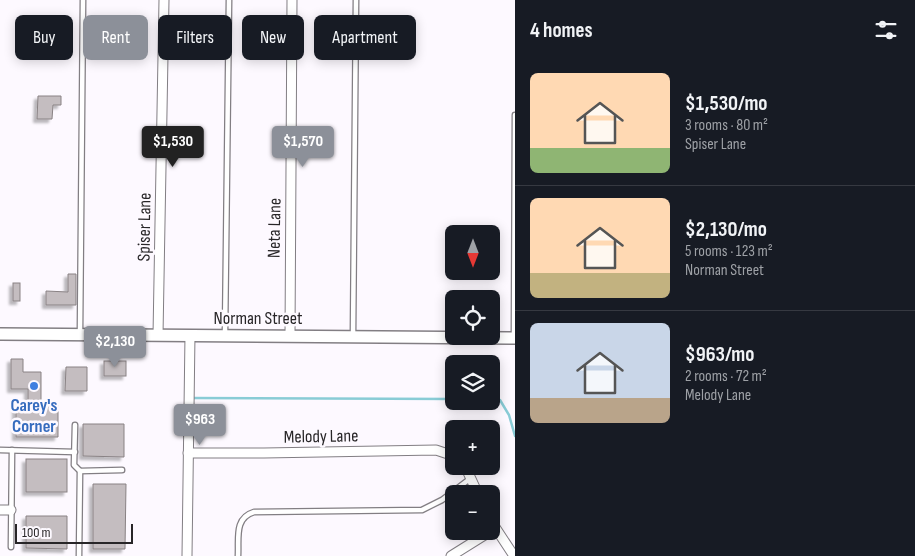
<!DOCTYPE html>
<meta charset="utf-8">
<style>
:root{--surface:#171b24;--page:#242831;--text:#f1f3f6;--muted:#9ea1a6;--line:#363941;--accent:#8c9099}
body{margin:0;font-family:"Sofia Sans Condensed",sans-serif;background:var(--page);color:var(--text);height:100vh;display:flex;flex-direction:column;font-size:19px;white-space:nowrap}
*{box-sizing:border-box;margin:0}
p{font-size:16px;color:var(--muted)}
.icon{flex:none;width:28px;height:28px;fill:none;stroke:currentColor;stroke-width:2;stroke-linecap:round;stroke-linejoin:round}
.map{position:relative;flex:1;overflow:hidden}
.sheet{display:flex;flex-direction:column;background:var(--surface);width:400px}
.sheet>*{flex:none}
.top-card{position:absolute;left:15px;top:15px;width:425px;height:45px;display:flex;gap:10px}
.needle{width:32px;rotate:180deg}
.fabs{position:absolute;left:445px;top:225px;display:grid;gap:10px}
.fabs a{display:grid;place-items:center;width:55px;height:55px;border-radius:8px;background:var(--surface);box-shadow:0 2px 12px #0003;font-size:25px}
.scale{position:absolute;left:15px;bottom:12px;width:118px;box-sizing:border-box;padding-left:5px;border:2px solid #282628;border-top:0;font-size:14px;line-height:18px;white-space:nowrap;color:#282628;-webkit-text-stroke:4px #fdf9ff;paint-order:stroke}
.price{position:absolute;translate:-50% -42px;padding:0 11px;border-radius:5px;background:var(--accent);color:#fff;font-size:16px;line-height:32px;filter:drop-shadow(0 1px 2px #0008)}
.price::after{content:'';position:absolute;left:50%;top:30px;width:15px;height:11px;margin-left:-8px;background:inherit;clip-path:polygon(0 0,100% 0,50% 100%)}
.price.on{background:#222;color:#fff}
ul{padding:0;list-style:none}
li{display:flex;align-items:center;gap:15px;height:125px;padding:0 15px}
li+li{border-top:1px solid var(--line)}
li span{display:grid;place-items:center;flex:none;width:140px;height:100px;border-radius:8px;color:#555}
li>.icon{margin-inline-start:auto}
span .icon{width:60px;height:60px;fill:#fffc;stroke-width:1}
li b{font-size:21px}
h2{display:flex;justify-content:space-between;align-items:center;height:60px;padding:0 15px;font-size:21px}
.pill{padding:0 18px;border-radius:8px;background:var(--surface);box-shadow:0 2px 12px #0003;font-size:18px;line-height:45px}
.pill.on{background:var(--accent);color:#fff}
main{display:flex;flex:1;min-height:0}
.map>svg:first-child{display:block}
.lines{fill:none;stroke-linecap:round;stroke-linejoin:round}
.stream{stroke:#89ccd6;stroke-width:2.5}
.building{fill:#c4bdc0;stroke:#898284;filter:url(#shadow)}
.service-casing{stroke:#827e83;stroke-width:7}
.minor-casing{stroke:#827e83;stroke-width:11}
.tertiary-casing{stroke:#827e83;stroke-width:14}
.service{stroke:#fff;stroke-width:4.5}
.minor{stroke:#fff;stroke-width:9}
.tertiary{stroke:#fff;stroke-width:11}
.shop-dot{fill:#3f7fe0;stroke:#fdf9ff;stroke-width:2}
.labels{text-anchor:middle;stroke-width:5;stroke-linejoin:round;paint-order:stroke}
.street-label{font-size:18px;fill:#282628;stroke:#fdf9ff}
.shop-label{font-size:18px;font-weight:bold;fill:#366cbe;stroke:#fdf9ff}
</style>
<main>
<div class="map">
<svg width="515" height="556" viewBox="0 0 515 556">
<defs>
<filter id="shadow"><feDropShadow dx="-3.5" dy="3.5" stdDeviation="1" flood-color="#0004"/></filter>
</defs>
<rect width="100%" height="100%" fill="#fdf9ff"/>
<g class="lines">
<g class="stream">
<polyline points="191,398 454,399"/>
<polyline points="491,399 500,400 509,415 515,436"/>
</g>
</g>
<g class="building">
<polygon points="38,96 61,96 61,105 53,105 52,119 37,119"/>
<polygon points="68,274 76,274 76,305 46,305 46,291 68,292"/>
<rect x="13" y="283" width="7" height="18"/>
<polygon points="11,359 23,359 23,372 41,372 41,405 58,405 58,437 16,437 16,405 28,405 28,389 11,389"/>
<rect x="104" y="361" width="22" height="15"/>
<polygon points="66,367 87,367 87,391 65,391"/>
<polygon points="83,424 124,424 124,457 83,456"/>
<rect x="26" y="459" width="41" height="33"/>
<polygon points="93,484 126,484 125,549 93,549"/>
<polygon points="26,516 67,516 67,549 26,548"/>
</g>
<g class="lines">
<g class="service-casing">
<g id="service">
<polyline points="80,333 83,0"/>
<polyline points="225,334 229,0"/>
<polyline points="353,336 356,0"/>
<polyline points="514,337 515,115"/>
<polyline points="75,425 74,465 80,471 79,556"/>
<polyline points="0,450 75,452"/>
<polyline points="80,471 122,470"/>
<polyline points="11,547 12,450"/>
<path d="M238,556C239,538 234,518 254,512L422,510L442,500L471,478"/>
</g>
</g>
<g class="minor-casing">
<g id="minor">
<polyline points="158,335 164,0"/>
<polyline points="290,336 292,0"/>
<polyline points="188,453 264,453 436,450 454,456"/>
<polyline points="465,466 478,494"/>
<polyline points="0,510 11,510"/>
<polyline points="491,521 514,556"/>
<polyline points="187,556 190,335"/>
<polyline points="451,556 491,531"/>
</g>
</g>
<g class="tertiary-casing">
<polyline id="tertiary" points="0,334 515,338"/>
</g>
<use href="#service" class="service"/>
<use href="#minor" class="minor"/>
<use href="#tertiary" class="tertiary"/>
</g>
<circle class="shop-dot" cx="34" cy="386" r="5"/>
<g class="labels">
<g class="street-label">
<text transform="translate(144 227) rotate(-89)" y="6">Spiser Lane</text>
<text transform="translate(274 228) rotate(-89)" y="6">Neta Lane</text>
<text x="258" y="324">Norman Street</text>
<text transform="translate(321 436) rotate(-1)" y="6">Melody Lane</text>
</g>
<g class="shop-label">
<text x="34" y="411">Carey's<tspan x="34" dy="21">Corner</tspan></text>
</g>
</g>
</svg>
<div class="fabs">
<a><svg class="needle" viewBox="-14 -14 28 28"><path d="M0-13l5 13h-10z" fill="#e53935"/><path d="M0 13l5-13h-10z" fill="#9ea1a6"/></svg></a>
<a><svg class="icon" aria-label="locate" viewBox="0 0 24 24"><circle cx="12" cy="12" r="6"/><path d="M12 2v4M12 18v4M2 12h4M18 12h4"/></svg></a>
<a><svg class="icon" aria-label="layers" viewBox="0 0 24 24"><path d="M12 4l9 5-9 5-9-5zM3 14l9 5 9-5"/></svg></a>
<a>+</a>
<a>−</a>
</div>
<div class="scale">100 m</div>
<b class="price on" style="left:173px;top:168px">$1,530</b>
<b class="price" style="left:303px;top:168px">$1,570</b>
<b class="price" style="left:115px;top:368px">$2,130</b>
<b class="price" style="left:200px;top:446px">$963</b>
<div class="top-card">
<a class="pill">Buy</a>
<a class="pill on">Rent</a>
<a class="pill">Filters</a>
<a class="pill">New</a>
<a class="pill">Apartment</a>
</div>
</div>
<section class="sheet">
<h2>4 homes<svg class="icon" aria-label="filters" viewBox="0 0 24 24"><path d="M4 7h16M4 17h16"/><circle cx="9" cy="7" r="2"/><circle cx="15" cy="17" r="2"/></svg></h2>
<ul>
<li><span style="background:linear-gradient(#ffd9b3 75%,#8fb573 0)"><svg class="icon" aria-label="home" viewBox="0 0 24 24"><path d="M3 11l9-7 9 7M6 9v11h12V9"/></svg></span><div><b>$1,530/mo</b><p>3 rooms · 80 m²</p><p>Spiser Lane</p></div></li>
<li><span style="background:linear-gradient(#ffd9b3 75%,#c2b280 0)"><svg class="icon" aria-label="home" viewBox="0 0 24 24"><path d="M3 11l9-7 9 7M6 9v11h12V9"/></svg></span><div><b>$2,130/mo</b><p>5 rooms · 123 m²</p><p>Norman Street</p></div></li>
<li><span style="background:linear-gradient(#c9d6e8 75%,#b9a48a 0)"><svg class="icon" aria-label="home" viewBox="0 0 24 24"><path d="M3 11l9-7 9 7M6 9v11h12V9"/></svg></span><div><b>$963/mo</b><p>2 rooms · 72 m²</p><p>Melody Lane</p></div></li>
</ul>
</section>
</main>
